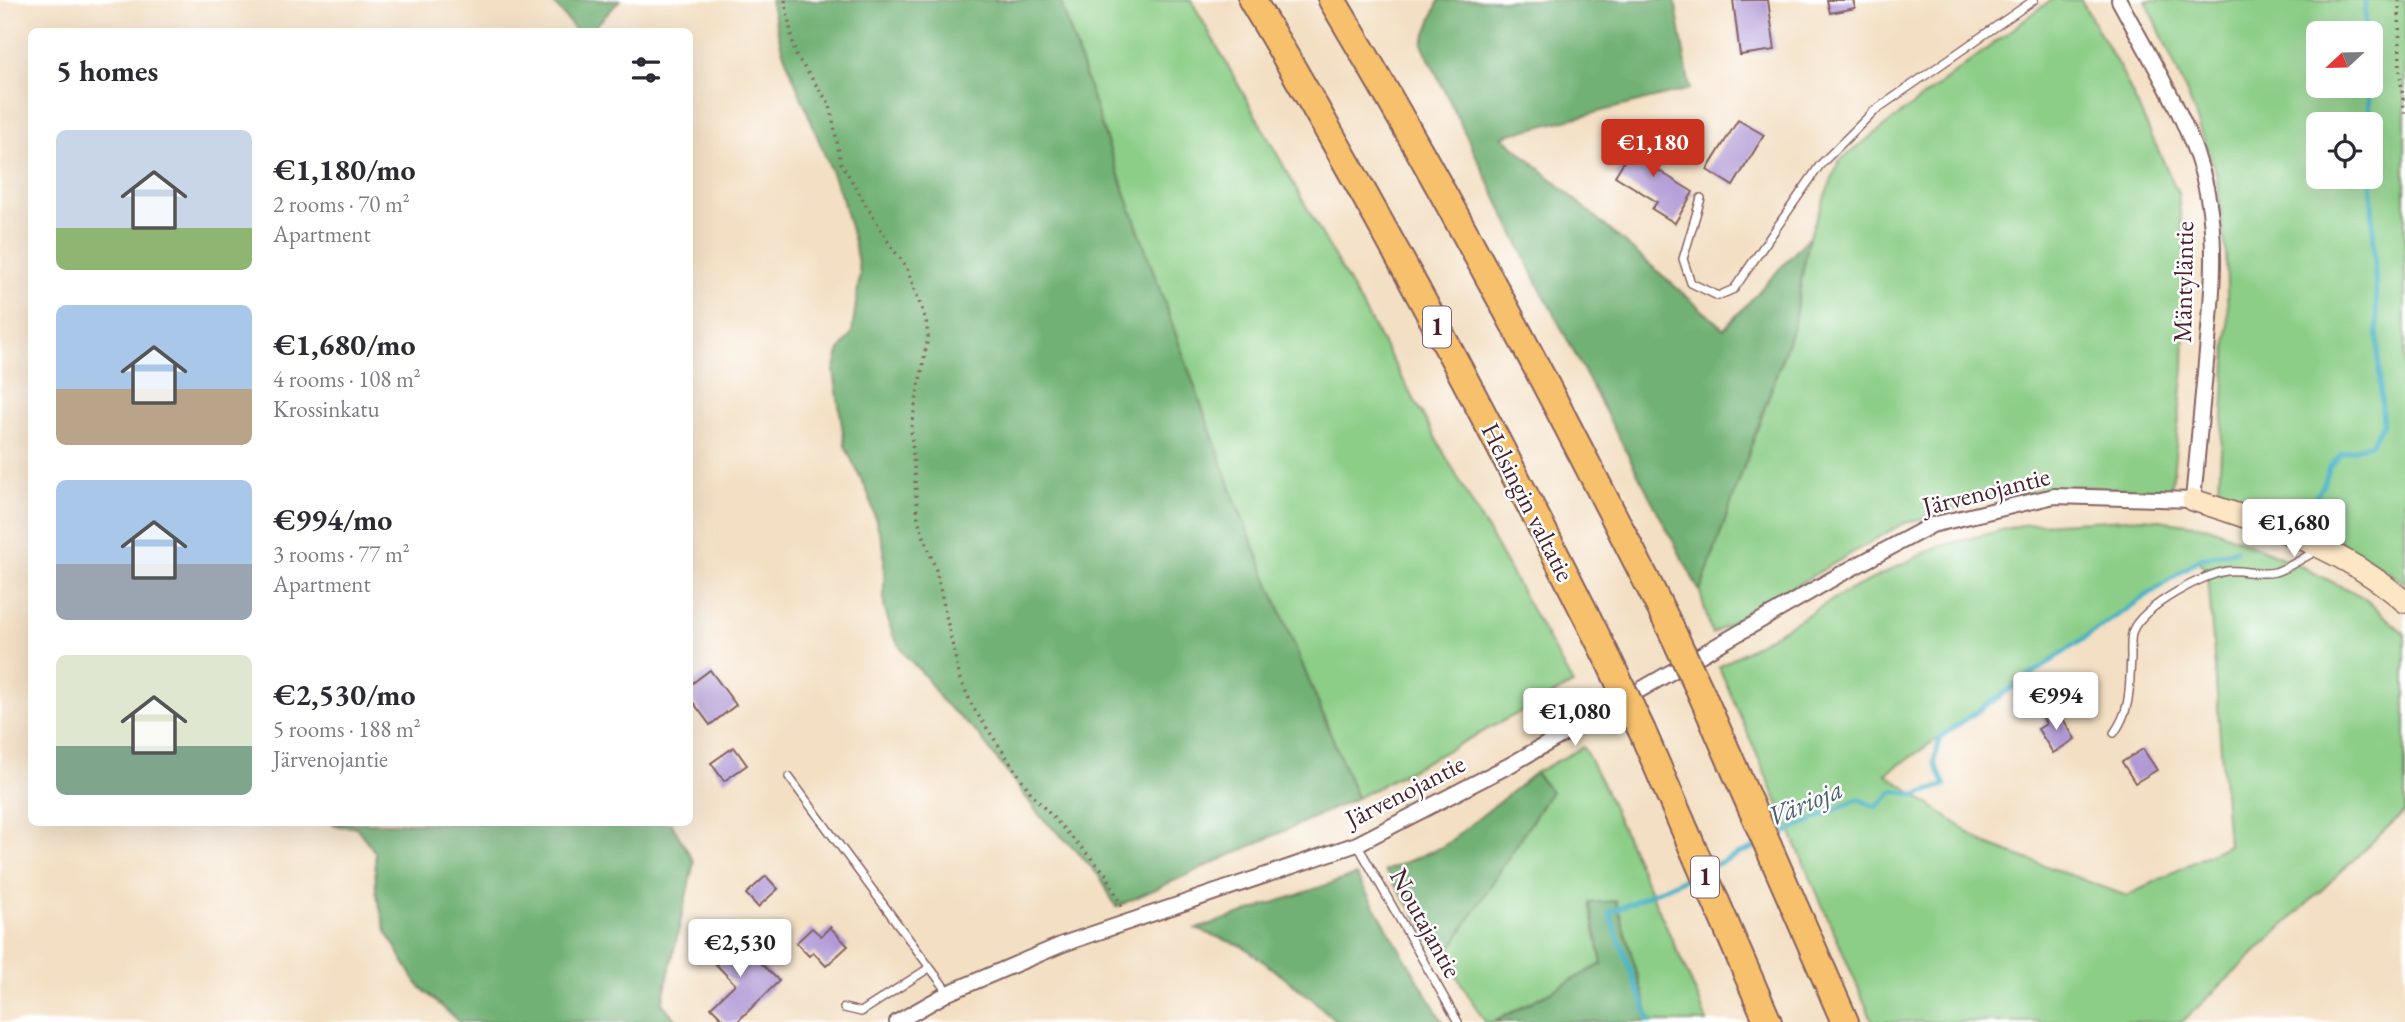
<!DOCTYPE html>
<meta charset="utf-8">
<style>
:root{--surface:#fff;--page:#f2f2f3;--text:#2b2b33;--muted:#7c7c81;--accent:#c8321e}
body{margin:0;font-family:"EB Garamond",serif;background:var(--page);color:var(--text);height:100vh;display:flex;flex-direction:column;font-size:26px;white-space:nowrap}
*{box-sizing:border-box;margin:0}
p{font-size:23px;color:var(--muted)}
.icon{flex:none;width:38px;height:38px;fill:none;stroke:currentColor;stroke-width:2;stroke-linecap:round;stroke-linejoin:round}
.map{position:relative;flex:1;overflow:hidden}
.panel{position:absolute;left:28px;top:28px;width:665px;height:798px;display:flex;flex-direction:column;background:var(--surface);border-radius:10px;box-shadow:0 7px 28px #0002}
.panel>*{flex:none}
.needle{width:46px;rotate:248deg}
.buttons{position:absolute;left:2306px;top:21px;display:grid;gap:14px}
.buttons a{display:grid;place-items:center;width:77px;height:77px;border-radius:10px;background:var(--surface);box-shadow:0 7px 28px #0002;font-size:35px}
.price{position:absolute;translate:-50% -60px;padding:0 16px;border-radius:7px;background:#fff;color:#222;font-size:23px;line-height:46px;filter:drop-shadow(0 2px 4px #0008)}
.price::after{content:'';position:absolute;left:50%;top:42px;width:21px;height:16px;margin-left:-10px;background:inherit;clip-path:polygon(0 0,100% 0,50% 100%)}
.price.selected{background:var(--accent);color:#fff}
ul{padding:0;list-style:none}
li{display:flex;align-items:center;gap:21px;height:175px;padding:0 28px}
li span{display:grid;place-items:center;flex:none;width:196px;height:140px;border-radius:10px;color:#555}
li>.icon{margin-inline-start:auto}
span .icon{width:84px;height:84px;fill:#fffc;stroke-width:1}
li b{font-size:30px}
h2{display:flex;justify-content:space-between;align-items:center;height:84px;padding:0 28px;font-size:30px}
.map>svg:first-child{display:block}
.green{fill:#8cce87;stroke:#6b7659;stroke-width:2;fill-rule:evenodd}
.forest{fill:#71b174;stroke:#5e6850;stroke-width:2}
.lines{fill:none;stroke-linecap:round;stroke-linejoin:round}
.stream{stroke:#45b0c4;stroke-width:5}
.building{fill:#b099d5}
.lane-casing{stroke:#856260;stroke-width:10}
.street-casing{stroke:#856260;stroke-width:18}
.secondary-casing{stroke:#856260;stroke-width:24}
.highway-casing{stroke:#856260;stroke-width:30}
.path{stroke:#856260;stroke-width:3.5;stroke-dasharray:2 5;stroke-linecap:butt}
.lane{stroke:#fff;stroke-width:7}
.street{stroke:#fff;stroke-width:14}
.secondary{stroke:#fce6c4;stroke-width:21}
.highway{stroke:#f7c06c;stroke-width:26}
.highway-bridge-casing{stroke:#856260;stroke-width:30;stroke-linecap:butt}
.highway-bridge{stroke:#f7c06c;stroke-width:26}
.labels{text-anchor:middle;stroke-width:5;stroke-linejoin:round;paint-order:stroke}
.shield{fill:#fff;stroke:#80626b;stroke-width:2}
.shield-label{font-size:24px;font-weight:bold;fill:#4a1f2b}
.street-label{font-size:26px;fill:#4a1f2b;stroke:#fff}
.water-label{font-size:28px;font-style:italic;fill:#486070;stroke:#fff}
</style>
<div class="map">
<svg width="2405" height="1022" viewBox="0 0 2405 1022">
<rect width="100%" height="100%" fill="#fff"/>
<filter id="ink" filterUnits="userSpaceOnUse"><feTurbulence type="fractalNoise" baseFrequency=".0143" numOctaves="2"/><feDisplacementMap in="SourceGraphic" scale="14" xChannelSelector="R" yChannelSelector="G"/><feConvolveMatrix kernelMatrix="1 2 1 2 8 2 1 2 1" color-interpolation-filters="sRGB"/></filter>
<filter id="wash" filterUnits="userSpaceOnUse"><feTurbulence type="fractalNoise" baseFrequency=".00686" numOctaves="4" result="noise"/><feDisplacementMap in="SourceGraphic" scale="28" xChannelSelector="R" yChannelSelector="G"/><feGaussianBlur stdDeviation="1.57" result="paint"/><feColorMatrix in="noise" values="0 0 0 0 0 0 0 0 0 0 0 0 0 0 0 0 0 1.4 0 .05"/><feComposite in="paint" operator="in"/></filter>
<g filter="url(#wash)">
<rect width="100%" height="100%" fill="#f3dfc3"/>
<g class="green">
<polygon points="1060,0 1191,0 1573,684 1357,798 1237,505 1108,145"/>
<polygon points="2051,0 2081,0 2122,72 2178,193 2186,273 2184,368 2171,494 2080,486 1995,497 1902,524 1712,634 1700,592 1793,327 1809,237 1839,161"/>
<path d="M2146,0H2405V583L2322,530L2219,488L2228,325L2226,251L2216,172L2188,95ZM2319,33H2371V86H2319ZM2371,124V177H2319V124Z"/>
<path d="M2144,518L2209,527L2294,563L2363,597L2405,634V811L2182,1022H1873L1719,667L1846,592L1937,547L2021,525ZM2199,560L2208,575L2228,845L2127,896L1984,843L1886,774Z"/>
<polygon points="1583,747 1601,781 1699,1000 1707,1022 1651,1022 1616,901 1590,904 1602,964 1494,1022 1485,1022 1445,957 1551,791 1535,773"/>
</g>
<g class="forest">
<polygon points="551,0 620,0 591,31 577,32"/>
<polygon points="770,0 1060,0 1108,145 1237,505 1357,798 1116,907 1100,877 1075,849 1041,817 977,733 942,701 925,676 907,657 893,635 884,607 884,548 868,493 845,446 834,371 839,352 852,333 860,274 854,242 842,198 782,49"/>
<polygon points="1439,0 1675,0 1690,89 1502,136 1724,329 1809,237 1793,327 1700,592 1535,278 1422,44"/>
<polygon points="1535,773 1551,791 1445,957 1385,871 1444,846"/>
<polygon points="333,823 671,823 694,862 662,1003 678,1022 459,1022 417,984 386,931 376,892 375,852 356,827 334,826"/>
<polygon points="1356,875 1443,1022 1337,1022 1311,998 1244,947 1196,929"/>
<polygon points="1616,901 1651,1022 1494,1022 1602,964 1590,903"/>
</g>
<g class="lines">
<g class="stream">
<polyline points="2365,0 2366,33"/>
<polyline points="2368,86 2369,124"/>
<polyline points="2304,512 2323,486 2330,467 2341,454 2371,444 2383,424 2379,369 2371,176"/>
<polyline points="1774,838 1858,799 1876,807 1894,791 1916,795 1945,785 1934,762 1940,737 2200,559 2236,550"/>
<polyline points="1710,867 1759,845"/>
<polyline points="1650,1022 1609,913 1695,874"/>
</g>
</g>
<g id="blocks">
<g class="building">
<polygon points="1733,0 1768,0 1775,50 1740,55"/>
<polygon points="1827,0 1853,0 1855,8 1830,13"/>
<polygon points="1738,120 1764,135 1733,186 1707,170"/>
<polygon points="1642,132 1664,145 1651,166 1693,192 1675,223 1652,209 1657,202 1615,176"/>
<polygon points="710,670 736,705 710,725 690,698 690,685"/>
<polygon points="2053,712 2056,717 2060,714 2075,739 2053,753 2038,729 2046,724 2043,718"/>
<polygon points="734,747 747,765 724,781 711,763"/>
<polygon points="2143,749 2157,770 2135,783 2122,762"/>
<polygon points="766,876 778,889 758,907 746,894"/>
<polygon points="830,927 848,946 826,966 813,952 809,956 796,943 812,928 821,936"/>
<polygon points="730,932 779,981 737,1022 726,1022 711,1007 735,984 707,955"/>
</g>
</g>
</g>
<g filter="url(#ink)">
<use href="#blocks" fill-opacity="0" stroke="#856260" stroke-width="2"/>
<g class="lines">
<g class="lane-casing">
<g id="lane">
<polyline points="1701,198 1683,259 1691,283 1718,296 1734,289 1820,165 1874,111 2034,0"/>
<path d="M2114,733C2132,708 2129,686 2131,657C2131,648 2130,637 2133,630C2143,607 2203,574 2227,571C2243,569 2258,576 2275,572C2289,568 2304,557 2318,550"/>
<polyline points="789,777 948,992"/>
<polyline points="1357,844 1458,1022"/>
<polyline points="844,1008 861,1012 929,968"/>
</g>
</g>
<g class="street-casing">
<path id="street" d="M897,1022L948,993L1063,944L1357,844L1510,765L1841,574L1932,525L2054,496L2193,500C2197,454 2202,408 2206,362C2212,299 2220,234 2202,172C2186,115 2147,53 2119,0"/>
</g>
<g class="secondary-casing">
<path id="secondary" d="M2193,500C2267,523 2346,550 2405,602"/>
</g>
<g class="highway-casing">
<g id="highway">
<path d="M1252,0C1381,215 1497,437 1609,661"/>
<path d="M1332,0C1454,204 1563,415 1670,627"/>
<polyline points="1702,695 1845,1022"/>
<polyline points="1642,731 1768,1022"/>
</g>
</g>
<g class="path">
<polyline points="785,0 795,54 830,105 841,163 892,248 906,266 926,320 928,337 911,428 918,520 936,570 960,679 974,709 1033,796 1107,875 1122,908"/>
<polyline points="2399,0 2400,72 2405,117"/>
<polyline points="2405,337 2405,343"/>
</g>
<use href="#lane" class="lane"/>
<use href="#street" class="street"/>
<use href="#secondary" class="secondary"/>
<use href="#highway" class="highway"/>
<g class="highway-bridge-casing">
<g id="highway-bridge">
<polyline points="1670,627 1702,695"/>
<polyline points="1609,661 1642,731"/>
</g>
</g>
<use href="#highway-bridge" class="highway-bridge"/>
</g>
</g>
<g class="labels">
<g class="shield">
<rect x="1423" y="306.5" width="28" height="41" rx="5"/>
<rect x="1691" y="856.5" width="28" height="41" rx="5"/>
</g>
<g class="shield-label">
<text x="1437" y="335">1</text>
<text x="1705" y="885">1</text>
</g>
<g class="street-label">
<text transform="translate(2183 282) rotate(-89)" y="9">Mäntyläntie</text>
<text transform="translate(1986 491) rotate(-14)" y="9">Järvenojantie</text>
<text transform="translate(1528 502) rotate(63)" y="9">Helsingin valtatie</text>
<text transform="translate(1405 791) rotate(-27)" y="9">Järvenojantie</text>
<text transform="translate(1426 923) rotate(61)" y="9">Noutajantie</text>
</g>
<g class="water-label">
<text transform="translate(1805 802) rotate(-23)" y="10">Värioja</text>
</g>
</g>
</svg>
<div class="buttons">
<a><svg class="needle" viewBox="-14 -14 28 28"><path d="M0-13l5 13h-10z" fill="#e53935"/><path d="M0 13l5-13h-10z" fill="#7c7c81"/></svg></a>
<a><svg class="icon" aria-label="locate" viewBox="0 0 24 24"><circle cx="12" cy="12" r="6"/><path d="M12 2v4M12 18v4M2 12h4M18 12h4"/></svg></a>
</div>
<b class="price selected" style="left:1653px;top:179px">€1,180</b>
<b class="price" style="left:2294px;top:559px">€1,680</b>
<b class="price" style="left:2056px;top:732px">€994</b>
<b class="price" style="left:1575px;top:748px">€1,080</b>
<b class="price" style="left:740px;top:979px">€2,530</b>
<section class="panel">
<h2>5 homes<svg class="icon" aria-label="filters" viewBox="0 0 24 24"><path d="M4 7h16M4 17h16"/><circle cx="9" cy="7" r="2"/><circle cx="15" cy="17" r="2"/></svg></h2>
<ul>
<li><span style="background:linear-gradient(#c9d6e8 70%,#8fb573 0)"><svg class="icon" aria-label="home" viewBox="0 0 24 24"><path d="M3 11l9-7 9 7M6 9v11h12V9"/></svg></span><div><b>€1,180/mo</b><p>2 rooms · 70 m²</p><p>Apartment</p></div></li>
<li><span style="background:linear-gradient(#a9c7e8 60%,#b9a48a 0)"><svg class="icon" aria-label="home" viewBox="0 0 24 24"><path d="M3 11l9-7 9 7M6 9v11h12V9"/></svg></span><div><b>€1,680/mo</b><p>4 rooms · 108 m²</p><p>Krossinkatu</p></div></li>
<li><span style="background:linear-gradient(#a9c7e8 60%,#9aa5b1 0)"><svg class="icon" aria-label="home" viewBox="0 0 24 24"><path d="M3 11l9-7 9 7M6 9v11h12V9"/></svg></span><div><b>€994/mo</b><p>3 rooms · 77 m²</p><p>Apartment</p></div></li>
<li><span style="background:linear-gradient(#dfe7d0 65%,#7fa58c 0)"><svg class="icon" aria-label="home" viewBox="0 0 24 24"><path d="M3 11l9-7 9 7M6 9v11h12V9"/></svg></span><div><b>€2,530/mo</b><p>5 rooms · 188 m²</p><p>Järvenojantie</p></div></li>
</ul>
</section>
</div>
